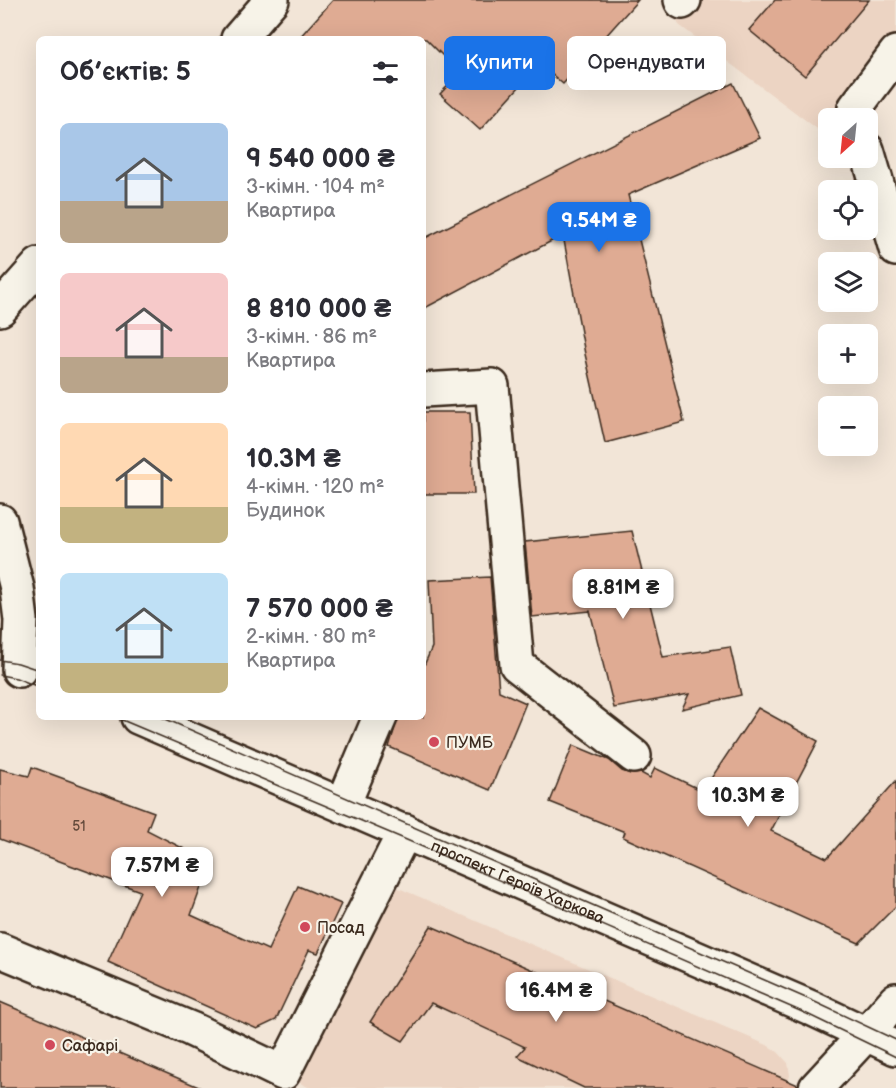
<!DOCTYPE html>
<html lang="uk">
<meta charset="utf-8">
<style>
:root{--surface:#fff;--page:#f2f2f3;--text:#2b2b33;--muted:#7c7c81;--accent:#1a73e8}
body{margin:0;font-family:"Balsamiq Sans",sans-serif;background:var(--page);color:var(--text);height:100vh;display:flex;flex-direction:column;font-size:22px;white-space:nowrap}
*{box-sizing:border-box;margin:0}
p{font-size:20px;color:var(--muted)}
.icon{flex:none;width:33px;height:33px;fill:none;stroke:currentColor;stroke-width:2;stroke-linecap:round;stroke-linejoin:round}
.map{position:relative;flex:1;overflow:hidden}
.panel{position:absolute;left:36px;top:36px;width:390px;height:684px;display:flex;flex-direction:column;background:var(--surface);border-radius:9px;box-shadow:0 6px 24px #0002}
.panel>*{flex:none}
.top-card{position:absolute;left:444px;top:36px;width:362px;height:54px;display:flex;gap:12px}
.needle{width:39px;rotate:207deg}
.fabs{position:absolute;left:818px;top:108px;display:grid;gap:12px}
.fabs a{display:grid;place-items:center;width:60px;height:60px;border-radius:9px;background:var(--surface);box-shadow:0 6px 24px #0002;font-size:30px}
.price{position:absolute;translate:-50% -51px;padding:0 14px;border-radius:12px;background:#fff;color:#222;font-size:20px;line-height:39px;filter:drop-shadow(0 2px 3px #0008)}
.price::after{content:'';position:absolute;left:50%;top:36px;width:18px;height:14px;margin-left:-9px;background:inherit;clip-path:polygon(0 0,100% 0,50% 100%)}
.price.current{background:var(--accent);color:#fff}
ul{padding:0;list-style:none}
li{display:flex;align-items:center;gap:18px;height:150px;padding:0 24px}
li span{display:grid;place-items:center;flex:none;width:168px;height:120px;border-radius:9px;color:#555}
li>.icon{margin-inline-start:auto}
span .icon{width:72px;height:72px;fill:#fffc;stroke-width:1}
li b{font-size:26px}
h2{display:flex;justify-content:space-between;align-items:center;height:72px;padding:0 24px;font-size:26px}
.chip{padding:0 21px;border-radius:9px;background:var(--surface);box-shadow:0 6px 24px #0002;font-size:21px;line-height:54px}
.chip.current{background:var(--accent);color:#fff}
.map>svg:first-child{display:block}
.built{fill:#ecd4c3}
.building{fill:#dfab93;stroke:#3b2a1e;stroke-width:1.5}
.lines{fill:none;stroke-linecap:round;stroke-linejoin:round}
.minor-casing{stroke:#3b2a1e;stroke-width:38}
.major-casing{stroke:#3b2a1e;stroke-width:38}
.minor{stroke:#f7f3e8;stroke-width:33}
.major{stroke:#f7f3e8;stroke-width:33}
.tram{stroke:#3b2a1e;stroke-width:1.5}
.poi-dot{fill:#d1495b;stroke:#f7f3e8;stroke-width:2}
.labels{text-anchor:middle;stroke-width:4.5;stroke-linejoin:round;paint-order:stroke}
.number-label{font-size:14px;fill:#644a3b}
.poi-label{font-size:16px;fill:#3b2a1e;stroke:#f7f3e8;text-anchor:start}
.street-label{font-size:16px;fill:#3b2a1e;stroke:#f7f3e8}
</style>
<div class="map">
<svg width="896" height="1088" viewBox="0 0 896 1088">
<rect width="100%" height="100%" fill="#f2e5d7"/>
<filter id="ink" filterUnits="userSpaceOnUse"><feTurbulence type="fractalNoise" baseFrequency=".0167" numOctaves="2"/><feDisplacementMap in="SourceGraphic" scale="12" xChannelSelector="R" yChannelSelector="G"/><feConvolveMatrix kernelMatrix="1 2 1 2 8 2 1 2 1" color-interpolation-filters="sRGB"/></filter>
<g filter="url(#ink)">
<g class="built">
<polygon points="666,0 896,0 896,71 851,118 828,118 828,137 679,25"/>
<polygon points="394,886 767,1045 778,1052 788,1063 790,1075 787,1088 310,1088 298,1082"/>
</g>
<g class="building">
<polygon points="333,0 638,0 563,84 540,64 480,130 440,94 460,73 426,39 298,39"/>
<polygon points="775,0 869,0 805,76 749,30"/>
<polygon points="733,83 760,138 628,195 684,422 605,443 585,354 563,235 423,309 423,239"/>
<polygon points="423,412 470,412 474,494 423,494"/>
<polygon points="632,531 663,657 730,647 741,695 682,709 689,694 614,708 590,611 532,617 525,542"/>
<polygon points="490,577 499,691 526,703 490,790 389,747 398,717 423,717 423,668 432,647 429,580"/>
<polygon points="758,708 818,741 771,831 827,858 896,781 896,906 859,943 623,837 625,832 550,802 573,745 609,760 622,771 631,774 641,773 650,778 655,768 705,792 704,789"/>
<polygon points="32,767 154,812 147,830 198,856 204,879 191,915 268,950 298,886 341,904 318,953 309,950 276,1020 257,1029 108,962 140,891 0,839 0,769 29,776"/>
<polygon points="431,926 798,1085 798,1088 584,1088 517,1056 525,1047 431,1003 403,1041 370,1022"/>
<polygon points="0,1002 201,1088 0,1088"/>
</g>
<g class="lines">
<g class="minor-casing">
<g id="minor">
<polyline points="681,0 682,2 684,0"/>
<polyline points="238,39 272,0"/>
<polyline points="858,118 855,108 896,53"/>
<polyline points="867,150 896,249"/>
<polyline points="0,309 39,265"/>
<polyline points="423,390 492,386 517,665 634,756"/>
<polyline points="343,805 380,717"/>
<polyline points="0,950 191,1029 283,1073 405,831"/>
<polyline points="816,1088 866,1034"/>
</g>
</g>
<g class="major-casing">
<g id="major">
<polyline points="0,521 17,588 21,620 19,670"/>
<path id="s1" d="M138,717L811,1008L896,1048"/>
<polyline points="866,1034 896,1000"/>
</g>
</g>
<use href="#minor" class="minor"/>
<use href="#major" class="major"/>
<g class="tram">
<polyline points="0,660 18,663 39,670"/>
<polyline points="0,675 16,678 39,687"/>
<polyline points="115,717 402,838 807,1014 896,1057"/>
<polyline points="161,717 815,1002 896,1040"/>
</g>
</g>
</g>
<g class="poi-dot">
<circle cx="434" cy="742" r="6"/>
<circle cx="305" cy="927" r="6"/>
<circle cx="50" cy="1045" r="6"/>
</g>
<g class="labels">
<g class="number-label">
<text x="79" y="831">51</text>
</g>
<g class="poi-label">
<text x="446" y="748">ПУМБ</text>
<text x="317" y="933">Посад</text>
<text x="62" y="1051">Сафарі</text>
</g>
<g class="street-label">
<text dy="6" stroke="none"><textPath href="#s1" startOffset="414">проспект Героїв Харкова</textPath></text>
</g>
</g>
</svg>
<div class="fabs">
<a><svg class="needle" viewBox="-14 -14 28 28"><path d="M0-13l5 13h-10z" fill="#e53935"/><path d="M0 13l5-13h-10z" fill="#7c7c81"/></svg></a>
<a><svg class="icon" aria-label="locate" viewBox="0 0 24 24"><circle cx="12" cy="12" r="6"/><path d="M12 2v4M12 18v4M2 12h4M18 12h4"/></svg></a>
<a><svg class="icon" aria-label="layers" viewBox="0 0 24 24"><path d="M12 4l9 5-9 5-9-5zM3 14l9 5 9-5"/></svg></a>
<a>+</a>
<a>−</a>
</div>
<b class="price current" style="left:599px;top:253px">9.54M ₴</b>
<b class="price" style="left:623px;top:620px">8.81M ₴</b>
<b class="price" style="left:748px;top:828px">10.3M ₴</b>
<b class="price" style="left:162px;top:898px">7.57M ₴</b>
<b class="price" style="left:556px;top:1023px">16.4M ₴</b>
<div class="top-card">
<a class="chip current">Купити</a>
<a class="chip">Орендувати</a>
</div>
<section class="panel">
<h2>Об’єктів: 5<svg class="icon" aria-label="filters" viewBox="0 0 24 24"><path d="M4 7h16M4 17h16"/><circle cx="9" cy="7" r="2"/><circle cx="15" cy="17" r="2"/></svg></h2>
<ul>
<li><span style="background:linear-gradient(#a9c7e8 65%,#b9a48a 0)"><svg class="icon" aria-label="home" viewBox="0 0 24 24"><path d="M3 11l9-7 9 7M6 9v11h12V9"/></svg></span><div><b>9 540 000 ₴</b><p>3-кімн. · 104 m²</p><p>Квартира</p></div></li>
<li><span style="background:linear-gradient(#f6c9c9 70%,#b9a48a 0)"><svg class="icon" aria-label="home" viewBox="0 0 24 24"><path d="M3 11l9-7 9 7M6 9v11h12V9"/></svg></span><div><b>8 810 000 ₴</b><p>3-кімн. · 86 m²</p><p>Квартира</p></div></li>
<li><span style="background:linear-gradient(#ffd9b3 70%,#c2b280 0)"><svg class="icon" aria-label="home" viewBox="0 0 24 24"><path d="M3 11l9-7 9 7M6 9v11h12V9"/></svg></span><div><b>10.3M ₴</b><p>4-кімн. · 120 m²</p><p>Будинок</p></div></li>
<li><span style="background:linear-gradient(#bfe0f5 75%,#c2b280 0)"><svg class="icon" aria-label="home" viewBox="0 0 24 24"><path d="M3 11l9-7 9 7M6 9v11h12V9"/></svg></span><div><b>7 570 000 ₴</b><p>2-кімн. · 80 m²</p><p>Квартира</p></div></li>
</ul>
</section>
</div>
